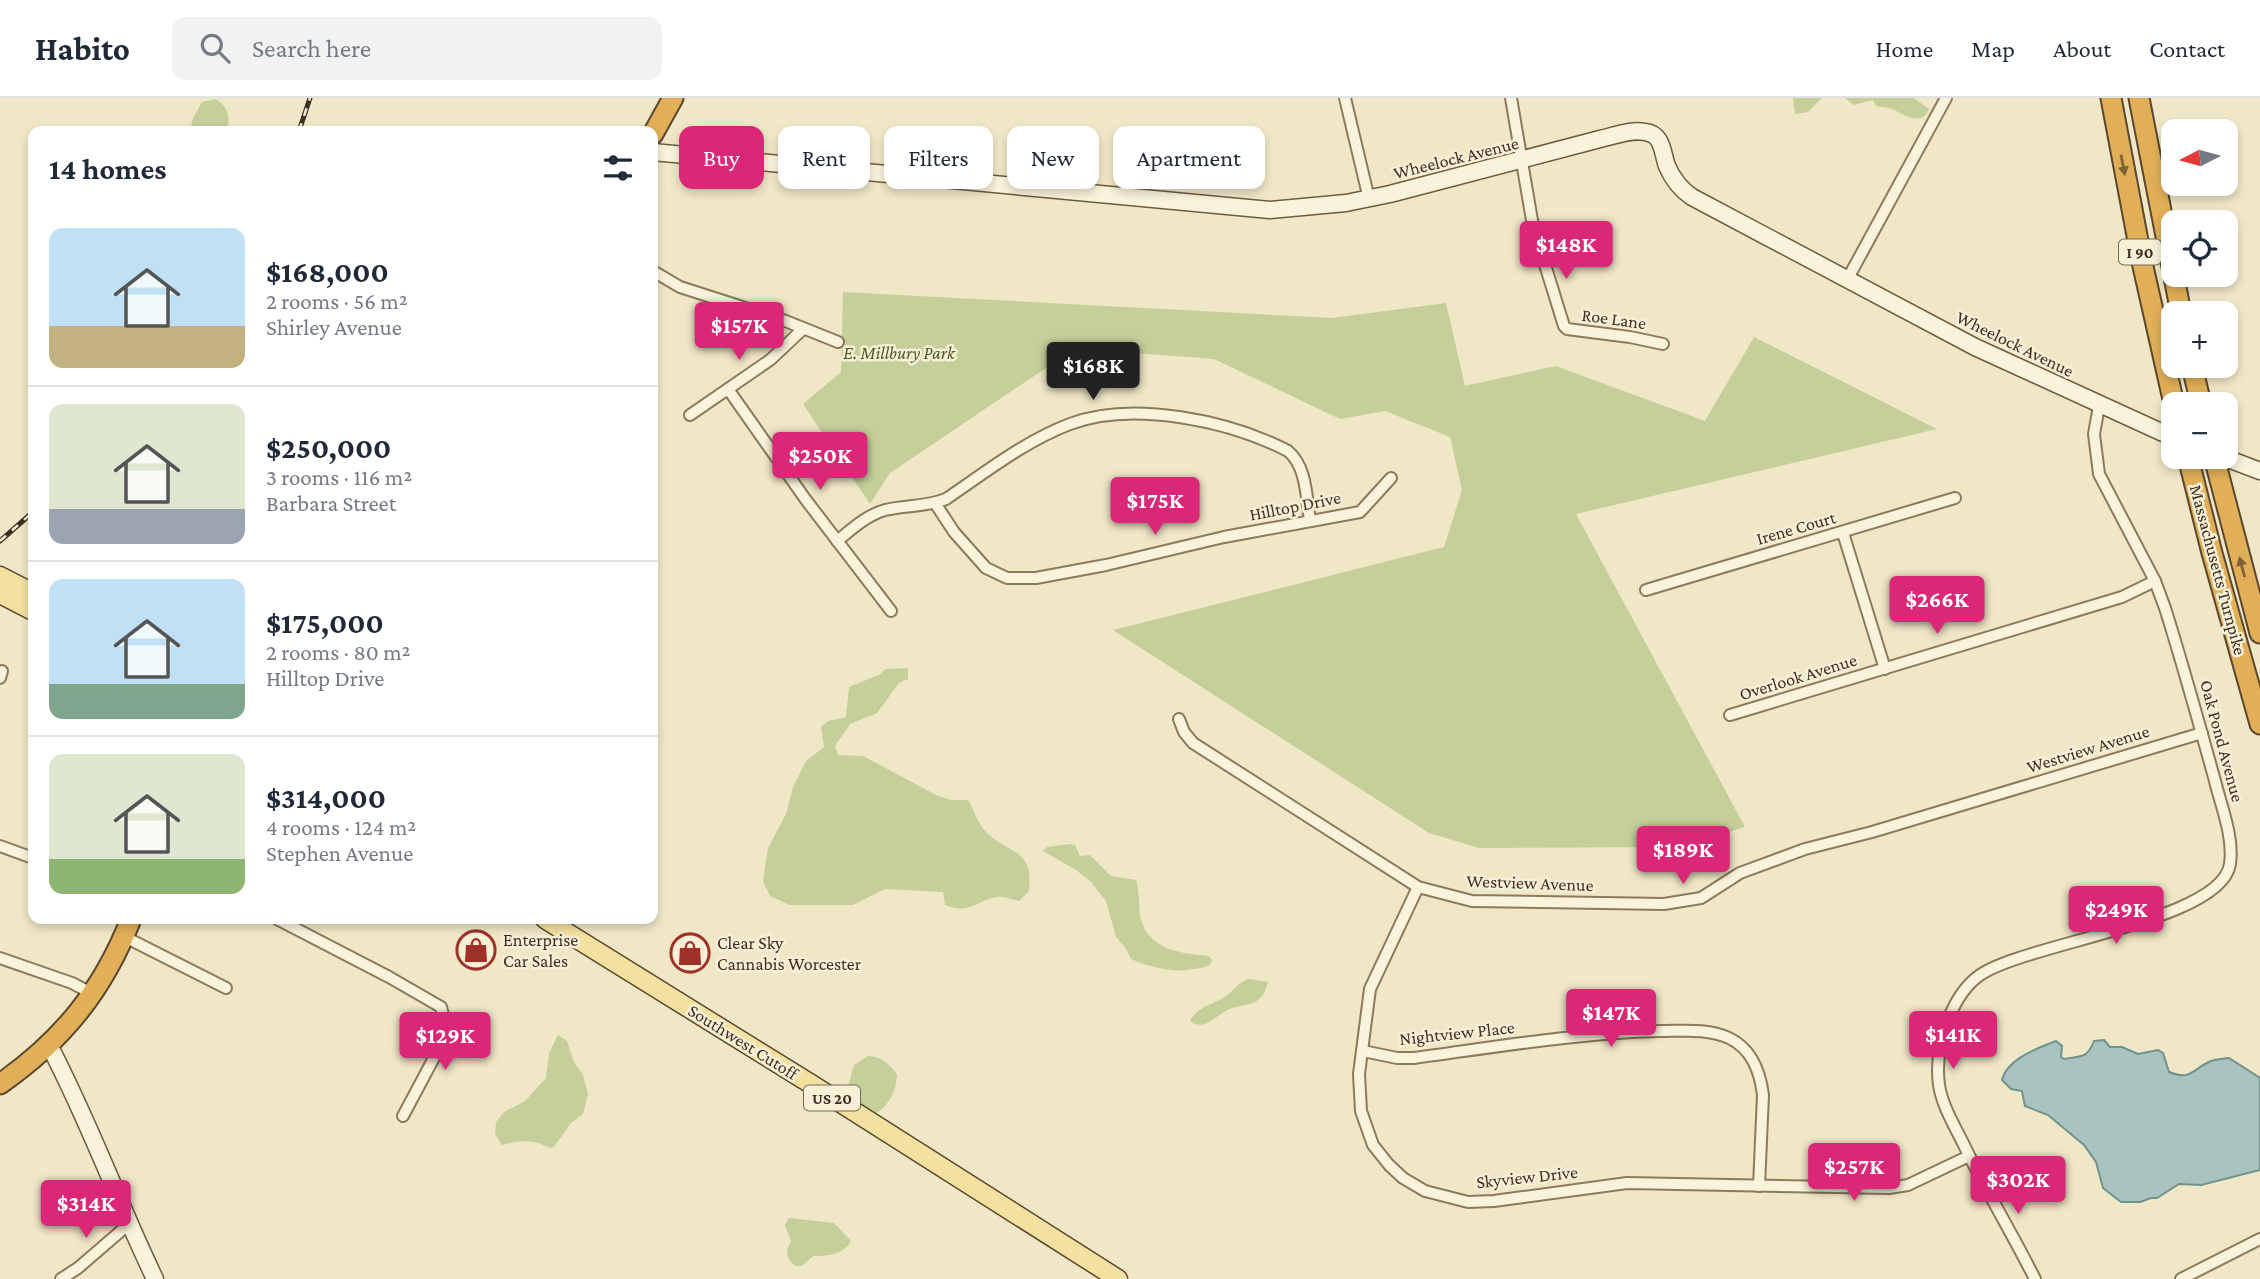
<!DOCTYPE html>
<meta charset="utf-8">
<style>
:root{--surface:#fff;--page:#f2f2f3;--text:#1f2937;--muted:#747a83;--line:#e0e1e3;--accent:#db2777}
body{margin:0;font-family:"Crimson Pro",serif;background:var(--page);color:var(--text);height:100vh;display:flex;flex-direction:column;font-size:26px;white-space:nowrap}
*{box-sizing:border-box;margin:0}
p{font-size:23px;color:var(--muted)}
.icon{flex:none;width:38px;height:38px;fill:none;stroke:currentColor;stroke-width:2;stroke-linecap:round;stroke-linejoin:round}
.map{position:relative;flex:1;overflow:hidden}
.side{position:absolute;left:28px;top:28px;width:630px;height:798px;display:flex;flex-direction:column;background:var(--surface);border-radius:14px;box-shadow:0 4px 10px #0003}
.side>*{flex:none}
.banner{position:absolute;left:679px;top:28px;width:665px;height:63px;display:flex;gap:14px}
.needle{width:46px;rotate:264deg}
.controls{position:absolute;left:2161px;top:21px;display:grid;gap:14px}
.controls a{display:grid;place-items:center;width:77px;height:77px;border-radius:14px;background:var(--surface);box-shadow:0 4px 10px #0003;font-size:35px}
.price{position:absolute;translate:-50% -60px;padding:0 16px;border-radius:7px;background:var(--accent);color:#fff;font-size:23px;line-height:46px;filter:drop-shadow(0 2px 4px #0008)}
.price::after{content:'';position:absolute;left:50%;top:42px;width:21px;height:16px;margin-left:-10px;background:inherit;clip-path:polygon(0 0,100% 0,50% 100%)}
.price.current{background:#222;color:#fff}
ul{padding:0;list-style:none}
li{display:flex;align-items:center;gap:21px;height:175px;padding:0 21px}
li+li{border-top:2px solid var(--line)}
li span{display:grid;place-items:center;flex:none;width:196px;height:140px;border-radius:14px;color:#555}
li>.icon{margin-inline-start:auto}
span .icon{width:84px;height:84px;fill:#fffc;stroke-width:1}
li b{font-size:30px}
h2{display:flex;justify-content:space-between;align-items:center;height:84px;padding:0 21px;font-size:30px}
.pill{padding:0 24px;border-radius:14px;background:var(--surface);box-shadow:0 4px 10px #0003;font-size:24px;line-height:63px}
.pill.current{background:var(--accent);color:#fff}
header{display:flex;align-items:center;gap:42px;box-sizing:border-box;height:98px;padding:0 35px;background:var(--surface);border-bottom:2px solid var(--line)}
header strong{font-size:33px}
nav{display:flex;gap:38px;margin-inline-start:auto;font-size:24px}
.search{width:490px;height:63px;background:var(--page);display:flex;align-items:center;gap:18px;box-sizing:border-box;padding:0 24px;border-radius:14px;color:var(--muted);font-size:26px}
.map>svg:first-child{display:block}
.green{fill:#c5cf9a}
.water{fill:#a9c4be;stroke:#6f938d;stroke-width:2}
.lines{fill:none;stroke-linecap:round;stroke-linejoin:round}
.street-casing{stroke:#8d7a5b;stroke-width:14}
.secondary-casing{stroke:#6f5b3e;stroke-width:19}
.primary-casing{stroke:#5b4730;stroke-width:21}
.highway-casing{stroke:#5b4730;stroke-width:23}
.street{stroke:#faf3db;stroke-width:10}
.secondary{stroke:#faf3db;stroke-width:16}
.primary{stroke:#f4e09f;stroke-width:18}
.highway{stroke:#e1af57;stroke-width:19}
.rail-casing{stroke:#3d3020;stroke-width:5}
.rail{stroke:#f7f0d7;stroke-width:2.5;stroke-dasharray:8;stroke-linecap:butt}
.oneway{fill:#7f6336}
.labels{text-anchor:middle;stroke-width:5;stroke-linejoin:round;paint-order:stroke}
.shield{fill:#f7f0d7;stroke:#756a57;stroke-width:2}
.shield-label{font-size:16px;font-weight:bold;fill:#3d3020}
.street-label{font-size:18px;fill:#3d3020;stroke:#f7f0d7}
.park-label{font-size:18px;font-style:italic;fill:#495a25;stroke:#f7f0d7}
.poi-label{font-size:18px;fill:#3d3020;stroke:#f7f0d7;text-anchor:start}
</style>
<header>
<strong>Habito</strong>
<div class="search"><svg class="icon" aria-label="search" viewBox="0 0 24 24"><circle cx="10" cy="10" r="6"/><path d="M15 15l6 6"/></svg>Search here</div>
<nav><a>Home</a><a>Map</a><a>About</a><a>Contact</a></nav>
</header>
<div class="map">
<svg width="2260" height="1181" viewBox="0 0 2260 1181">
<rect width="100%" height="100%" fill="#f0e7c7"/>
<g class="green">
<polygon points="1822,0 1808,14 1795,16 1793,0"/>
<path d="M1845,0H1914L1929,11C1922,29 1905,17 1894,12C1888,9 1881,9 1876,8L1873,2L1854,7Z"/>
<path d="M216,1C229,10 231,20 226,33H190L193,20L202,4Z"/>
<polygon points="843,194 1332,220 1446,205 1465,288 1556,268 1705,323 1754,239 1937,331 1576,416 1745,729 1681,749 1479,750 1429,735 1113,532 1444,449 1462,392 1450,339 1385,313 1340,321 1214,261 1121,254 1046,270 890,375 870,406 803,306 841,274"/>
<path d="M908,570V581L899,585L877,615L850,626L835,648L838,657L863,658L938,698L951,702H968C975,713 977,725 987,735C1010,757 1034,750 1029,793L1019,803C1011,802 1004,798 996,799C976,803 969,817 945,807L943,794L885,791L853,807H790L770,798L763,783L768,750L786,716L793,689L806,663L824,649L821,629L828,623L846,619L849,589L881,576L885,571Z"/>
<path d="M1070,746L1075,747L1080,758L1090,757L1111,778L1136,782C1140,795 1138,808 1141,821C1148,852 1184,856 1209,858L1212,862L1210,867C1183,877 1156,872 1131,861L1125,849L1116,839L1106,803L1091,784L1076,772L1043,753L1047,749Z"/>
<path d="M1249,881L1268,884C1261,914 1243,902 1224,914C1212,921 1204,933 1190,923C1197,908 1214,907 1227,897C1234,892 1240,883 1249,881Z"/>
<path d="M558,937L567,943L574,964L583,977L588,996L583,1016L571,1025L554,1049L550,1050C533,1041 521,1042 502,1047L495,1036L496,1024L504,1014L525,1003L546,980L549,955Z"/>
<path d="M868,958C882,959 890,966 897,977C896,993 888,1010 873,1017L847,1001L846,996L854,967Z"/>
<path d="M789,1120L834,1125L851,1143C843,1157 828,1158 813,1158L802,1168H795C786,1159 785,1155 791,1143L785,1127Z"/>
</g>
<path class="water" d="M2104,942L2110,949H2122L2138,956L2158,952L2163,955L2169,974C2192,983 2192,971 2211,963C2216,961 2223,961 2229,960L2260,980V1072L2201,1087L2179,1086L2157,1100H2151L2140,1104H2121L2103,1090L2096,1064L2084,1047L2048,1017L2025,1008L2022,993L2011,991L2002,982C2007,961 2038,950 2056,943L2062,948L2061,959L2064,961C2081,958 2087,961 2094,943Z"/>
<g class="lines">
<g class="street-casing">
<g id="street">
<polyline points="1345,0 1369,101"/>
<polyline points="1511,0 1533,128 1564,228 1567,231 1630,239 1663,246"/>
<polyline points="653,173 680,189 783,222 838,244"/>
<polyline points="1847,182 1946,0"/>
<polyline points="728,291 806,402 891,513"/>
<polyline points="690,317 770,262 803,231"/>
<polyline points="935,405 954,434 986,470 1007,480 1036,480 1106,467 1224,439 1360,414 1391,380"/>
<polyline points="1843,435 1885,571"/>
<path d="M837,443C852,431 867,417 885,412C906,407 926,409 946,401C986,374 1025,343 1070,326C1133,302 1230,323 1288,353C1307,369 1306,399 1310,422"/>
<polyline points="1646,492 1955,400"/>
<polyline points="0,580 2,573"/>
<polyline points="1730,617 2122,499 2155,483"/>
<polyline points="1179,621 1184,634 1193,645 1418,789 1472,803 1664,806 1701,800 1740,775 1805,751 1872,734 2202,635"/>
<polyline points="0,748 33,760"/>
<polyline points="1418,789 1370,891 1359,976 1361,1013 1373,1047 1389,1067 1403,1080 1425,1093 1468,1104 1494,1103 1627,1085 1889,1090 1908,1087 1969,1058"/>
<polyline points="277,821 389,879 441,909 445,925 444,941 403,1018"/>
<polyline points="123,838 226,890"/>
<polyline points="0,860 72,885 93,896"/>
<path d="M1363,953L1397,960H1414C1496,949 1578,935 1660,933C1683,933 1707,930 1729,940C1752,951 1760,973 1763,997L1759,1088"/>
<polyline points="61,1181 78,1170 129,1126"/>
<path d="M2035,1181C2012,1135 1985,1091 1963,1045C1954,1027 1942,1007 1939,987C1934,952 1950,898 1980,877C2026,845 2222,823 2230,766C2234,739 2221,708 2215,683C2199,625 2183,567 2165,510L2155,483L2099,376L2094,336L2099,308"/>
<polyline points="2181,1181 2260,1141"/>
</g>
</g>
<g class="secondary-casing">
<g id="secondary">
<path d="M653,54L1270,112L1346,105L1390,96L1600,41C1614,38 1630,31 1645,34C1663,36 1662,54 1667,68C1673,82 1680,91 1692,99L1975,249L2174,340"/>
<polyline points="2223,359 2260,373"/>
<path d="M49,947C89,1023 118,1104 155,1181"/>
</g>
</g>
<g class="primary-casing">
<g id="primary">
<polyline points="0,478 33,495"/>
<polyline points="0,496 33,513"/>
<polyline points="545,821 811,986 1118,1181"/>
</g>
</g>
<g class="highway-casing">
<g id="highway">
<polyline points="2111,0 2142,164 2174,306"/>
<polyline points="2139,0 2181,215"/>
<polyline points="653,36 673,0"/>
<polyline points="2192,268 2201,306"/>
<polyline points="2188,359 2212,455 2260,626"/>
<polyline points="2214,359 2260,535"/>
<path d="M0,986C63,942 103,892 131,821"/>
</g>
</g>
<use href="#street" class="street"/>
<use href="#secondary" class="secondary"/>
<use href="#primary" class="primary"/>
<use href="#highway" class="highway"/>
<g class="rail-casing">
<g id="rail">
<polyline points="299,33 310,0"/>
<polyline points="0,443 33,414"/>
</g>
</g>
<use href="#rail" class="rail"/>
</g>
<defs><path id="oneway-solid" d="M-6-.8H1V-3.2L6.5 0L1 3.2V.8H-6Z" transform="scale(1.75)"/></defs>
<g class="oneway">
<use href="#oneway-solid" transform="translate(2123 67) rotate(79)"/>
<use href="#oneway-solid" transform="translate(2242 469) rotate(-105)"/>
</g>
<defs>
<g id="shop-ring" transform="scale(2.0125)"><circle r="9.5" fill="#f7f0d7" stroke="#9f3129" stroke-width="1.5"/><path d="M-5-2.5h2.3a2.7 3.5 0 0 1 5.4 0H5L5.5 6h-11ZM-1.5-2.5h3a1.5 2.3 0 0 0-3 0Z" fill="#9f3129"/></g>
</defs>
<g fill-rule="evenodd">
<use href="#shop-ring" x="476" y="852"/>
<use href="#shop-ring" x="690" y="855"/>
</g>
<g class="labels">
<g class="shield">
<rect x="2119" y="141.5" width="42" height="25" rx="5"/>
<rect x="804" y="987.5" width="56" height="25" rx="5"/>
</g>
<g class="shield-label">
<text x="2140" y="160">I 90</text>
<text x="832" y="1006">US 20</text>
</g>
<g class="street-label">
<text transform="translate(1456 60) rotate(-14)" y="6">Wheelock Avenue</text>
<text transform="translate(1614 221) rotate(8)" y="6">Roe Lane</text>
<text transform="translate(2015 246) rotate(26)" y="6">Wheelock Avenue</text>
<text transform="translate(1295 408) rotate(-11)" y="6">Hilltop Drive</text>
<text transform="translate(1796 430) rotate(-16)" y="6">Irene Court</text>
<text transform="translate(2218 472) rotate(75)" y="6">Massachusetts Turnpike</text>
<text transform="translate(1798 579) rotate(-17)" y="6">Overlook Avenue</text>
<text transform="translate(2222 643) rotate(75)" y="6">Oak Pond Avenue</text>
<text transform="translate(2088 651) rotate(-17)" y="6">Westview Avenue</text>
<text transform="translate(1530 785) rotate(2)" y="6">Westview Avenue</text>
<text transform="translate(1457 935) rotate(-6)" y="6">Nightview Place</text>
<text transform="translate(743 944) rotate(32)" y="6">Southwest Cutoff</text>
<text transform="translate(1527 1079) rotate(-6)" y="6">Skyview Drive</text>
</g>
<g class="park-label">
<text x="899" y="261">E. Millbury Park</text>
</g>
<g class="poi-label">
<text x="503" y="848">Enterprise<tspan x="503" dy="21">Car Sales</tspan></text>
<text x="717" y="851">Clear Sky<tspan x="717" dy="21">Cannabis Worcester</tspan></text>
</g>
</g>
</svg>
<div class="controls">
<a><svg class="needle" viewBox="-14 -14 28 28"><path d="M0-13l5 13h-10z" fill="#e53935"/><path d="M0 13l5-13h-10z" fill="#747a83"/></svg></a>
<a><svg class="icon" aria-label="locate" viewBox="0 0 24 24"><circle cx="12" cy="12" r="6"/><path d="M12 2v4M12 18v4M2 12h4M18 12h4"/></svg></a>
<a>+</a>
<a>−</a>
</div>
<b class="price" style="left:1566px;top:183px">$148K</b>
<b class="price" style="left:739px;top:264px">$157K</b>
<b class="price current" style="left:1093px;top:304px">$168K</b>
<b class="price" style="left:820px;top:394px">$250K</b>
<b class="price" style="left:1155px;top:439px">$175K</b>
<b class="price" style="left:1937px;top:538px">$266K</b>
<b class="price" style="left:1683px;top:788px">$189K</b>
<b class="price" style="left:2116px;top:848px">$249K</b>
<b class="price" style="left:1611px;top:951px">$147K</b>
<b class="price" style="left:1953px;top:973px">$141K</b>
<b class="price" style="left:445px;top:974px">$129K</b>
<b class="price" style="left:1854px;top:1105px">$257K</b>
<b class="price" style="left:2018px;top:1118px">$302K</b>
<b class="price" style="left:86px;top:1142px">$314K</b>
<div class="banner">
<a class="pill current">Buy</a>
<a class="pill">Rent</a>
<a class="pill">Filters</a>
<a class="pill">New</a>
<a class="pill">Apartment</a>
</div>
<section class="side">
<h2>14 homes<svg class="icon" aria-label="filters" viewBox="0 0 24 24"><path d="M4 7h16M4 17h16"/><circle cx="9" cy="7" r="2"/><circle cx="15" cy="17" r="2"/></svg></h2>
<ul>
<li><span style="background:linear-gradient(#bfe0f5 70%,#c2b280 0)"><svg class="icon" aria-label="home" viewBox="0 0 24 24"><path d="M3 11l9-7 9 7M6 9v11h12V9"/></svg></span><div><b>$168,000</b><p>2 rooms · 56 m²</p><p>Shirley Avenue</p></div></li>
<li><span style="background:linear-gradient(#dfe7d0 75%,#9aa5b1 0)"><svg class="icon" aria-label="home" viewBox="0 0 24 24"><path d="M3 11l9-7 9 7M6 9v11h12V9"/></svg></span><div><b>$250,000</b><p>3 rooms · 116 m²</p><p>Barbara Street</p></div></li>
<li><span style="background:linear-gradient(#bfe0f5 75%,#7fa58c 0)"><svg class="icon" aria-label="home" viewBox="0 0 24 24"><path d="M3 11l9-7 9 7M6 9v11h12V9"/></svg></span><div><b>$175,000</b><p>2 rooms · 80 m²</p><p>Hilltop Drive</p></div></li>
<li><span style="background:linear-gradient(#dfe7d0 75%,#8fb573 0)"><svg class="icon" aria-label="home" viewBox="0 0 24 24"><path d="M3 11l9-7 9 7M6 9v11h12V9"/></svg></span><div><b>$314,000</b><p>4 rooms · 124 m²</p><p>Stephen Avenue</p></div></li>
</ul>
</section>
</div>
